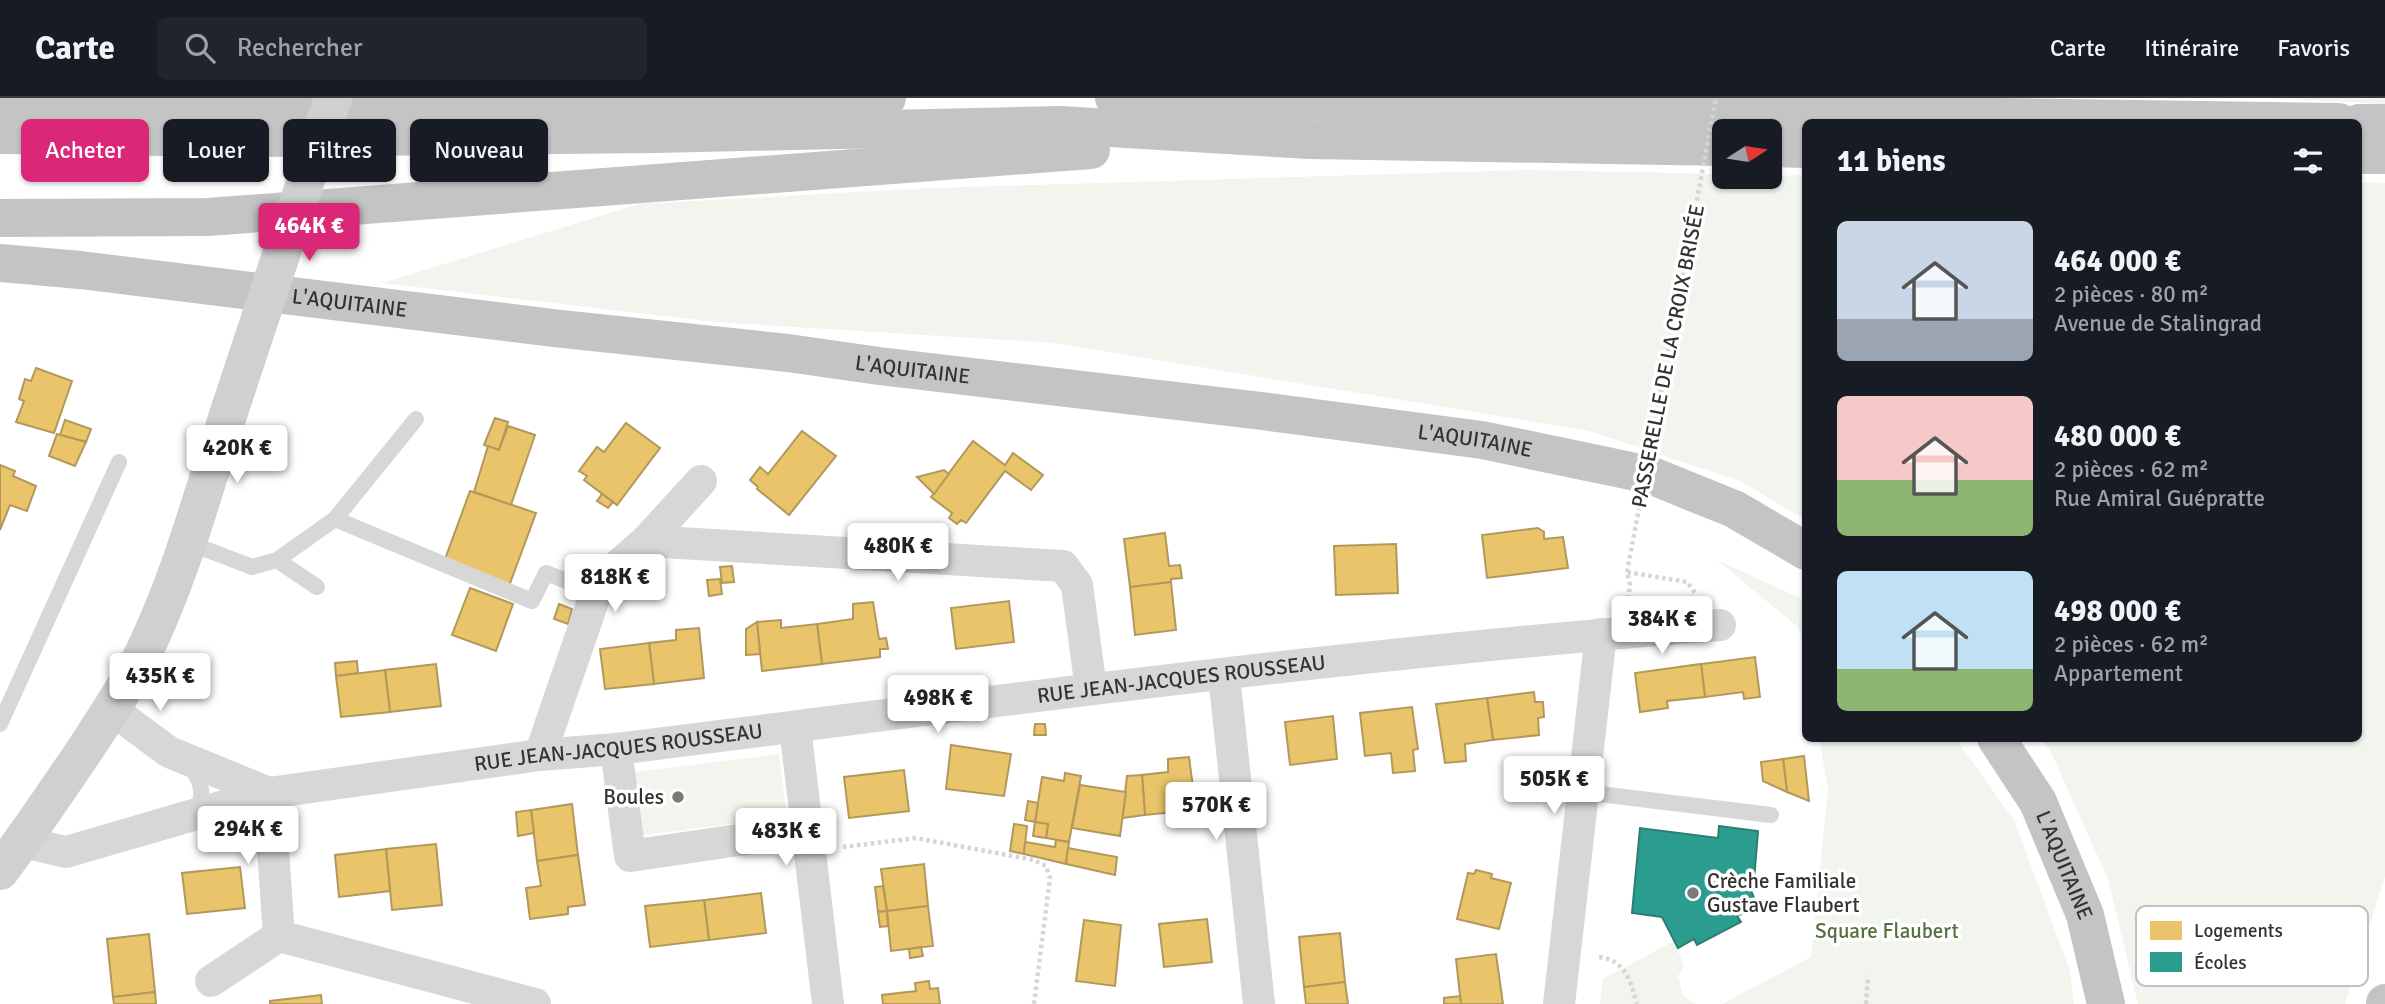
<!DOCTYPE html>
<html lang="fr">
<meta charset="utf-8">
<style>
:root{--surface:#171b24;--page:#20242c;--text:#f1f3f6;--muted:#9ea1a6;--line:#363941;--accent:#db2777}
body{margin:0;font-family:Signika,sans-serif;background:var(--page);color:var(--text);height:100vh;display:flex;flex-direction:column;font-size:26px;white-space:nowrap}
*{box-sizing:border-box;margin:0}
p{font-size:23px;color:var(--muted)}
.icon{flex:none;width:38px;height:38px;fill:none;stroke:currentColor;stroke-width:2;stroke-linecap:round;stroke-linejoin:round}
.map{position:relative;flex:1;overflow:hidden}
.side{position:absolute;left:1802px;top:21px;width:560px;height:623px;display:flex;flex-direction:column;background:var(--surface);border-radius:10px;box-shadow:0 2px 5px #0004}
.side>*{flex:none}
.hud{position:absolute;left:21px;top:21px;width:665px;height:63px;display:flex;gap:14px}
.needle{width:46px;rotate:78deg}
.controls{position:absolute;left:1712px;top:21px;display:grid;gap:14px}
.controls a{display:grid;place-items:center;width:70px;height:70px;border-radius:10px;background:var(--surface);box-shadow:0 2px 5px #0004;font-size:35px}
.price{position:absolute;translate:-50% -60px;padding:0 16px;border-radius:7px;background:#fff;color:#222;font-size:23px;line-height:46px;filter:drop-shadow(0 2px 4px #0008)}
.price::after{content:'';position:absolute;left:50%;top:42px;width:21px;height:16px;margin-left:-10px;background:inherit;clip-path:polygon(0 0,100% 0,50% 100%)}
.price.active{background:var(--accent);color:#fff}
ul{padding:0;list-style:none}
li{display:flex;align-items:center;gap:21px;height:175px;padding:0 35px}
li span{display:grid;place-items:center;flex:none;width:196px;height:140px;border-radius:10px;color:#555}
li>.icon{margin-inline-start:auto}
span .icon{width:84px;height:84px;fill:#fffc;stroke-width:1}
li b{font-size:30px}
h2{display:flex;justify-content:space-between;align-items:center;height:84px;padding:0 35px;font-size:30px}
.chip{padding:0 24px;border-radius:10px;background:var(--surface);box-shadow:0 2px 5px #0004;font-size:24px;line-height:63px}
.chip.active{background:var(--accent);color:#fff}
header{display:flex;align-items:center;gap:42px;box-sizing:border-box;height:98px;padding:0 35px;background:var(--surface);border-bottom:2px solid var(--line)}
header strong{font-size:33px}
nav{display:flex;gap:38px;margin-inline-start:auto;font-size:24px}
.search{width:490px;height:63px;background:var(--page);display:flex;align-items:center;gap:18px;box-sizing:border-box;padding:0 24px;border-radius:10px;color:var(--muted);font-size:26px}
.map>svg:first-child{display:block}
.green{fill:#f1f5ed}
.homes{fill:#e9c46a;stroke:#b2985a;stroke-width:2}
.schools{fill:#2a9d8f;stroke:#2d7d73;stroke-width:2}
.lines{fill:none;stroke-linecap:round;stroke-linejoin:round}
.path{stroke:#d6d6d6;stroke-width:4.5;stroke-dasharray:3.5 3.5;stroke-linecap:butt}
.lane{stroke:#d7d7d7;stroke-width:16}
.street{stroke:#d7d7d7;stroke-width:32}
.secondary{stroke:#d0d0d0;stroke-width:38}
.highway{stroke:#c4c4c4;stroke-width:38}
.path-bridge{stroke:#d6d6d6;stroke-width:4.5;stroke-dasharray:3.5 3.5;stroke-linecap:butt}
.secondary-bridge{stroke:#d0d0d0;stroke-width:38}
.poi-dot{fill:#7a7a7a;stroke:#fff;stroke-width:2.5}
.labels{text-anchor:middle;stroke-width:7;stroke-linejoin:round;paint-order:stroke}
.street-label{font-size:21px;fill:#333;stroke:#fff}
.poi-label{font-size:21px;fill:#333;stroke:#fff;text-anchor:end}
.park-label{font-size:21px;fill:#56703f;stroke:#fff}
.key{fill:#fff;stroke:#c2c2c2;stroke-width:2}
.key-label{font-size:19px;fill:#333}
</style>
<header>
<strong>Carte</strong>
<div class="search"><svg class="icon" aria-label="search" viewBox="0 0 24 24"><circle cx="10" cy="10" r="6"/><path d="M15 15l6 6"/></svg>Rechercher</div>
<nav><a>Carte</a><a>Itinéraire</a><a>Favoris</a></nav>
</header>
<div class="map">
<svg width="2385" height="906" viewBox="0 0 2385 906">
<rect width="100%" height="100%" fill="#fff"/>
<g class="green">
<polygon points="2269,0 2385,0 2385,6"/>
<polygon points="1528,72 1724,76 1724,79 1806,77 1806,422 1740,383 1589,333 1055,245 715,224 382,185 639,106 932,90"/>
<polygon points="2359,84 2385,85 2385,778 2345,906 2138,906 2108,781 2050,652 2041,641 2359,640"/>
<polygon points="1717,462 1806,503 1806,570 1799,530"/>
<polygon points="1819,641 1956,641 2014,722 2070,873 2074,906 1722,906 1811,859 1828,690"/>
<polygon points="779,656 787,719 635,738 627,675"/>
<polygon points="1674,843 1684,868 1678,878 1683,897 1695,906 1600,906 1603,881"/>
</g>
<g class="homes">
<polygon points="36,270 72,283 54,335 16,324 24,303 19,301 25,281 31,283"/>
<polygon points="495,320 508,324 499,352 484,347"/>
<polygon points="65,322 91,331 86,344 60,337"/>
<polygon points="626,325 660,350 617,407 584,382 587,378 579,373 597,349 604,354"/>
<polygon points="508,328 535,337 511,407 474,394 488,348 499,352"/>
<polygon points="802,333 836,358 789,417 757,391 758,389 750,382 760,369 768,376"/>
<polygon points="57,336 86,344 75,368 49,358"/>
<polygon points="973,343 1005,367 1013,355 1043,377 1031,392 1005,373 966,425 961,422 957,426 949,420 952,415 931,399"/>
<polygon points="0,367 15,373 13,378 36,388 27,413 10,407 0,432"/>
<polygon points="944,372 949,376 934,396 917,379"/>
<polygon points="470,393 536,415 509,488 444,464"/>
<polygon points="602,396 613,404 608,410 597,403"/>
<polygon points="1538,430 1544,434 1544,441 1563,439 1568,470 1487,480 1482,437"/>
<polygon points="1165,435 1169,468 1180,467 1182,480 1171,481 1171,484 1130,489 1124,441"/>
<polygon points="1396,446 1398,495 1336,497 1334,448"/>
<polygon points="732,468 734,484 722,485 720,469"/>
<polygon points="720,481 722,496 709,498 707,482"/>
<polygon points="1171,484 1176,532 1135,537 1130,489"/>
<polygon points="470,490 513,506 496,553 452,537"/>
<polygon points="1009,503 1014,544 956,551 951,510"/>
<polygon points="873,504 879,541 886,540 888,551 880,551 880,559 822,566 817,526 853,521 853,506"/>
<polygon points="559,506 572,511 568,526 554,521"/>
<polygon points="781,522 781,530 817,526 822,566 762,573 757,524"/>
<polygon points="757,524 760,556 746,557 746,531"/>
<polygon points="699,530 704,580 654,586 649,545 676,542 676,532"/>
<polygon points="649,545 654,586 605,591 600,551"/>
<polygon points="1755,559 1760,599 1744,601 1743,594 1705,599 1701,566"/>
<polygon points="357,563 358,575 336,578 335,565"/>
<polygon points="436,566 441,608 390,614 385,572"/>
<polygon points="1701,566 1705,599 1667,603 1668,610 1640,614 1635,575"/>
<polygon points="385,572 390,614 341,619 336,578"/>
<polygon points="1534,594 1535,604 1543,604 1544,619 1538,620 1539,637 1493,642 1487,600"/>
<polygon points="1487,600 1493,642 1465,646 1466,663 1445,665 1436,606"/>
<polygon points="1412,609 1418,651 1413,652 1415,673 1393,675 1391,655 1365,658 1360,615"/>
<polygon points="1333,618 1337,661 1290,667 1285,624"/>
<polygon points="1035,626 1045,626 1046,637 1034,637"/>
<polygon points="951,647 1011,656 1004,698 946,691"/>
<polygon points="1804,658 1809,703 1787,694 1783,661"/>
<polygon points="1189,659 1196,712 1145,717 1142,677 1168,674 1168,661"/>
<polygon points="1783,661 1787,694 1763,683 1761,664"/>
<polygon points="904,672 909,713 849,720 844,679"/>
<polygon points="1065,675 1081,678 1069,744 1046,740 1048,726 1035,724 1042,679 1064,683"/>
<polygon points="1142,677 1145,717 1122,720 1127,678"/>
<polygon points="1080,687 1126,694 1120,738 1072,730"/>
<polygon points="1028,703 1038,705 1035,724 1025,722"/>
<polygon points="572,706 578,757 537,763 531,712"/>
<polygon points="531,712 534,735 518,738 516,714"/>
<polygon points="1035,724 1048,726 1046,740 1033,738"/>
<polygon points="1014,726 1027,728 1024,756 1010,753"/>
<polygon points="1056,742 1069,744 1066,766 1024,756 1025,744 1055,749"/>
<polygon points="436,746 442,807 392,812 386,751"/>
<polygon points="1068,750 1117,759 1115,777 1066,766"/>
<polygon points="386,751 390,793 339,799 335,757"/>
<polygon points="578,757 585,807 568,809 568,816 530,821 526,790 541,788 537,763"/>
<polygon points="924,766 928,808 887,813 881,771"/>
<polygon points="240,769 245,810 187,816 182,775"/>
<polygon points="1476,772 1492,776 1491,780 1511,785 1499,831 1457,821 1468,775 1474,776"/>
<polygon points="883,788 887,813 878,814 875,789"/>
<polygon points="761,795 766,835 709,842 704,802"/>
<polygon points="704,802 709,842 650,849 645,808"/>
<polygon points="928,808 933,848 891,853 887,813"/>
<polygon points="887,813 888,828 880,829 878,814"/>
<polygon points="1207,821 1212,864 1164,869 1159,826"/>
<polygon points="1084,822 1121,827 1115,888 1076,883"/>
<polygon points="1340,835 1345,884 1304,889 1299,839"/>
<polygon points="149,836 155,894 113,899 107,841"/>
<polygon points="921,849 923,858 910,860 909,851"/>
<polygon points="1496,856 1503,906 1461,906 1456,861"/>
<polygon points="929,883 930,891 938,890 940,906 883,906 882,897 916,893 915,885"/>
<polygon points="1345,884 1348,906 1306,906 1304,889"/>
<polygon points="155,894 156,906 114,906 113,899"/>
<polygon points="321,897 322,906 270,906 270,903"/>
<polygon points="1460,898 1461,906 1444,906 1444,900"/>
</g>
<polygon class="schools" points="1719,728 1758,733 1754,783 1747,783 1757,807 1737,818 1741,824 1697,847 1694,841 1678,850 1662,819 1632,815 1640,730 1718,740"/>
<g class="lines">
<g class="path">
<polyline points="1628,501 1630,487 1627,474 1687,484 1696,496"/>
<polyline points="843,749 916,740 1034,762 1046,768 1050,780 1034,906"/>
<path d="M1599,859C1626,863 1630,882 1637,906"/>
<polyline points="1866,906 1868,878"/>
</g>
<g class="lane">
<polyline points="335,421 532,503 546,475 595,494"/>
<polyline points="187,444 252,469 277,462 335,421 416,321"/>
<polyline points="277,462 317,489"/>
<polyline points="0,626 119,364"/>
<path d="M188,666C202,683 206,697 195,715"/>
<polyline points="1583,694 1771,717"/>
</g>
<g class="street">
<polyline points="646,443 1063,468 1077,487 1091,591"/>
<polyline points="1224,577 1259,906"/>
<polyline points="111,611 169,654 269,695"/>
<polyline points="795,629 828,906"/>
<polyline points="616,651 630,758 806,732"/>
<polyline points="540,657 600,483 646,443 701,383"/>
<polyline points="269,695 279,838"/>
<path id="s1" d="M22,744L66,754L269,695L540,657L616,651C983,605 1351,555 1720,527"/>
<polyline points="211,883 279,838 535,906"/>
<polyline points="1559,906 1601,536"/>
</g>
<path class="secondary" d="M0,773C31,732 59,690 88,647C107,618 127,588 143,556C181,478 203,394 230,311"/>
<g class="highway">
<polyline points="1114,0 1862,17 2339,24"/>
<polyline points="0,6 67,10 694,6 887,0"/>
<polyline points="2359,25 2385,25"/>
<polyline points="0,37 248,40 656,36 1060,27 1310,42 1724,49"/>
<polyline points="1769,50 1806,51"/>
<polyline points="2359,57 2385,57"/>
<polyline points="0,120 208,119 1091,52"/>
<path id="s2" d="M0,165L80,172L553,230L788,255L879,268L1262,313L1482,342L1650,377L1734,411L1806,453"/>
<path id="s3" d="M1996,640L2038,704L2085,817L2106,906"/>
<polyline points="2385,906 2385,905"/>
</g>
<polyline class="path-bridge" points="1627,474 1716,0"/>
<polyline class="secondary-bridge" points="230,311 333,0"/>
</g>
<g class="poi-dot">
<circle cx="678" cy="699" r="7"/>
<circle cx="1693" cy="795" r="7"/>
</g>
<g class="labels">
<g class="street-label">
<text dy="7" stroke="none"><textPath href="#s2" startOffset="352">L'AQUITAINE</textPath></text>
<text transform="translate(1668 258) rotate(-79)" y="7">PASSERELLE DE LA CROIX BRISÉE</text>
<text dy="7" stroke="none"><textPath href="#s2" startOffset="919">L'AQUITAINE</textPath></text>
<text dy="7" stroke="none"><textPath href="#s2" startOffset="1486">L'AQUITAINE</textPath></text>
<text dy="7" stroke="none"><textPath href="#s1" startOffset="1176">RUE JEAN-JACQUES ROUSSEAU</textPath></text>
<text dy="7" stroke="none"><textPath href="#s1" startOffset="609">RUE JEAN-JACQUES ROUSSEAU</textPath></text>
<text dy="7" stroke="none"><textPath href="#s3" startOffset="145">L'AQUITAINE</textPath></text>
</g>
<g class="poi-label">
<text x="664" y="706">Boules</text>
<text x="1707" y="790" text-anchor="start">Crèche Familiale<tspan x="1707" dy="24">Gustave Flaubert</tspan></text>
</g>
<g class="park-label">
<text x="1887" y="840">Square Flaubert</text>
</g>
</g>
<rect x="2136" y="808" width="232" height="80" rx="10" class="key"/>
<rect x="2150" y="823" width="32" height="19" fill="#e9c46a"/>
<rect x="2150" y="854" width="32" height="20" fill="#2a9d8f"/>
<g class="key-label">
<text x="2194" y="839">Logements</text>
<text x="2194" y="871">Écoles</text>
</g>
</svg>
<div class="controls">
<a><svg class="needle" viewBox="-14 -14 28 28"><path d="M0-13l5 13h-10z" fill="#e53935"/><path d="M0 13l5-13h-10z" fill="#9ea1a6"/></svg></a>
</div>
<b class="price active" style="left:309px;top:165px">464K €</b>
<b class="price" style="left:237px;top:387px">420K €</b>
<b class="price" style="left:898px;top:485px">480K €</b>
<b class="price" style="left:615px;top:516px">818K €</b>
<b class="price" style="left:1662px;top:558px">384K €</b>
<b class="price" style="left:160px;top:615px">435K €</b>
<b class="price" style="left:938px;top:637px">498K €</b>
<b class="price" style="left:1554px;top:718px">505K €</b>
<b class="price" style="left:1216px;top:744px">570K €</b>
<b class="price" style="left:248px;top:768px">294K €</b>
<b class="price" style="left:786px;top:770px">483K €</b>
<div class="hud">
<a class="chip active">Acheter</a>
<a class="chip">Louer</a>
<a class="chip">Filtres</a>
<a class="chip">Nouveau</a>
</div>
<section class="side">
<h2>11 biens<svg class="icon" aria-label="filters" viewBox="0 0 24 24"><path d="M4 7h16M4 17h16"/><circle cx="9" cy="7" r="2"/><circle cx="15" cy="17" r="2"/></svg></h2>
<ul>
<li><span style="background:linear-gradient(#c9d6e8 70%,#9aa5b1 0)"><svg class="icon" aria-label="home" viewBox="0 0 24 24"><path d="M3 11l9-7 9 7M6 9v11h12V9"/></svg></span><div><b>464 000 €</b><p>2 pièces · 80 m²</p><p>Avenue de Stalingrad</p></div></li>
<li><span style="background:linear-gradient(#f6c9c9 60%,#8fb573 0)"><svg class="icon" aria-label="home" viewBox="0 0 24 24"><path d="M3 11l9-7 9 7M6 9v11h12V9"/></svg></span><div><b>480 000 €</b><p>2 pièces · 62 m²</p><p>Rue Amiral Guépratte</p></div></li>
<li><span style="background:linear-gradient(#bfe0f5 70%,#8fb573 0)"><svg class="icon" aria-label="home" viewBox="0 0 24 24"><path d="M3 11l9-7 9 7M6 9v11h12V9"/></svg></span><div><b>498 000 €</b><p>2 pièces · 62 m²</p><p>Appartement</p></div></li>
</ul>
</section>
</div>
